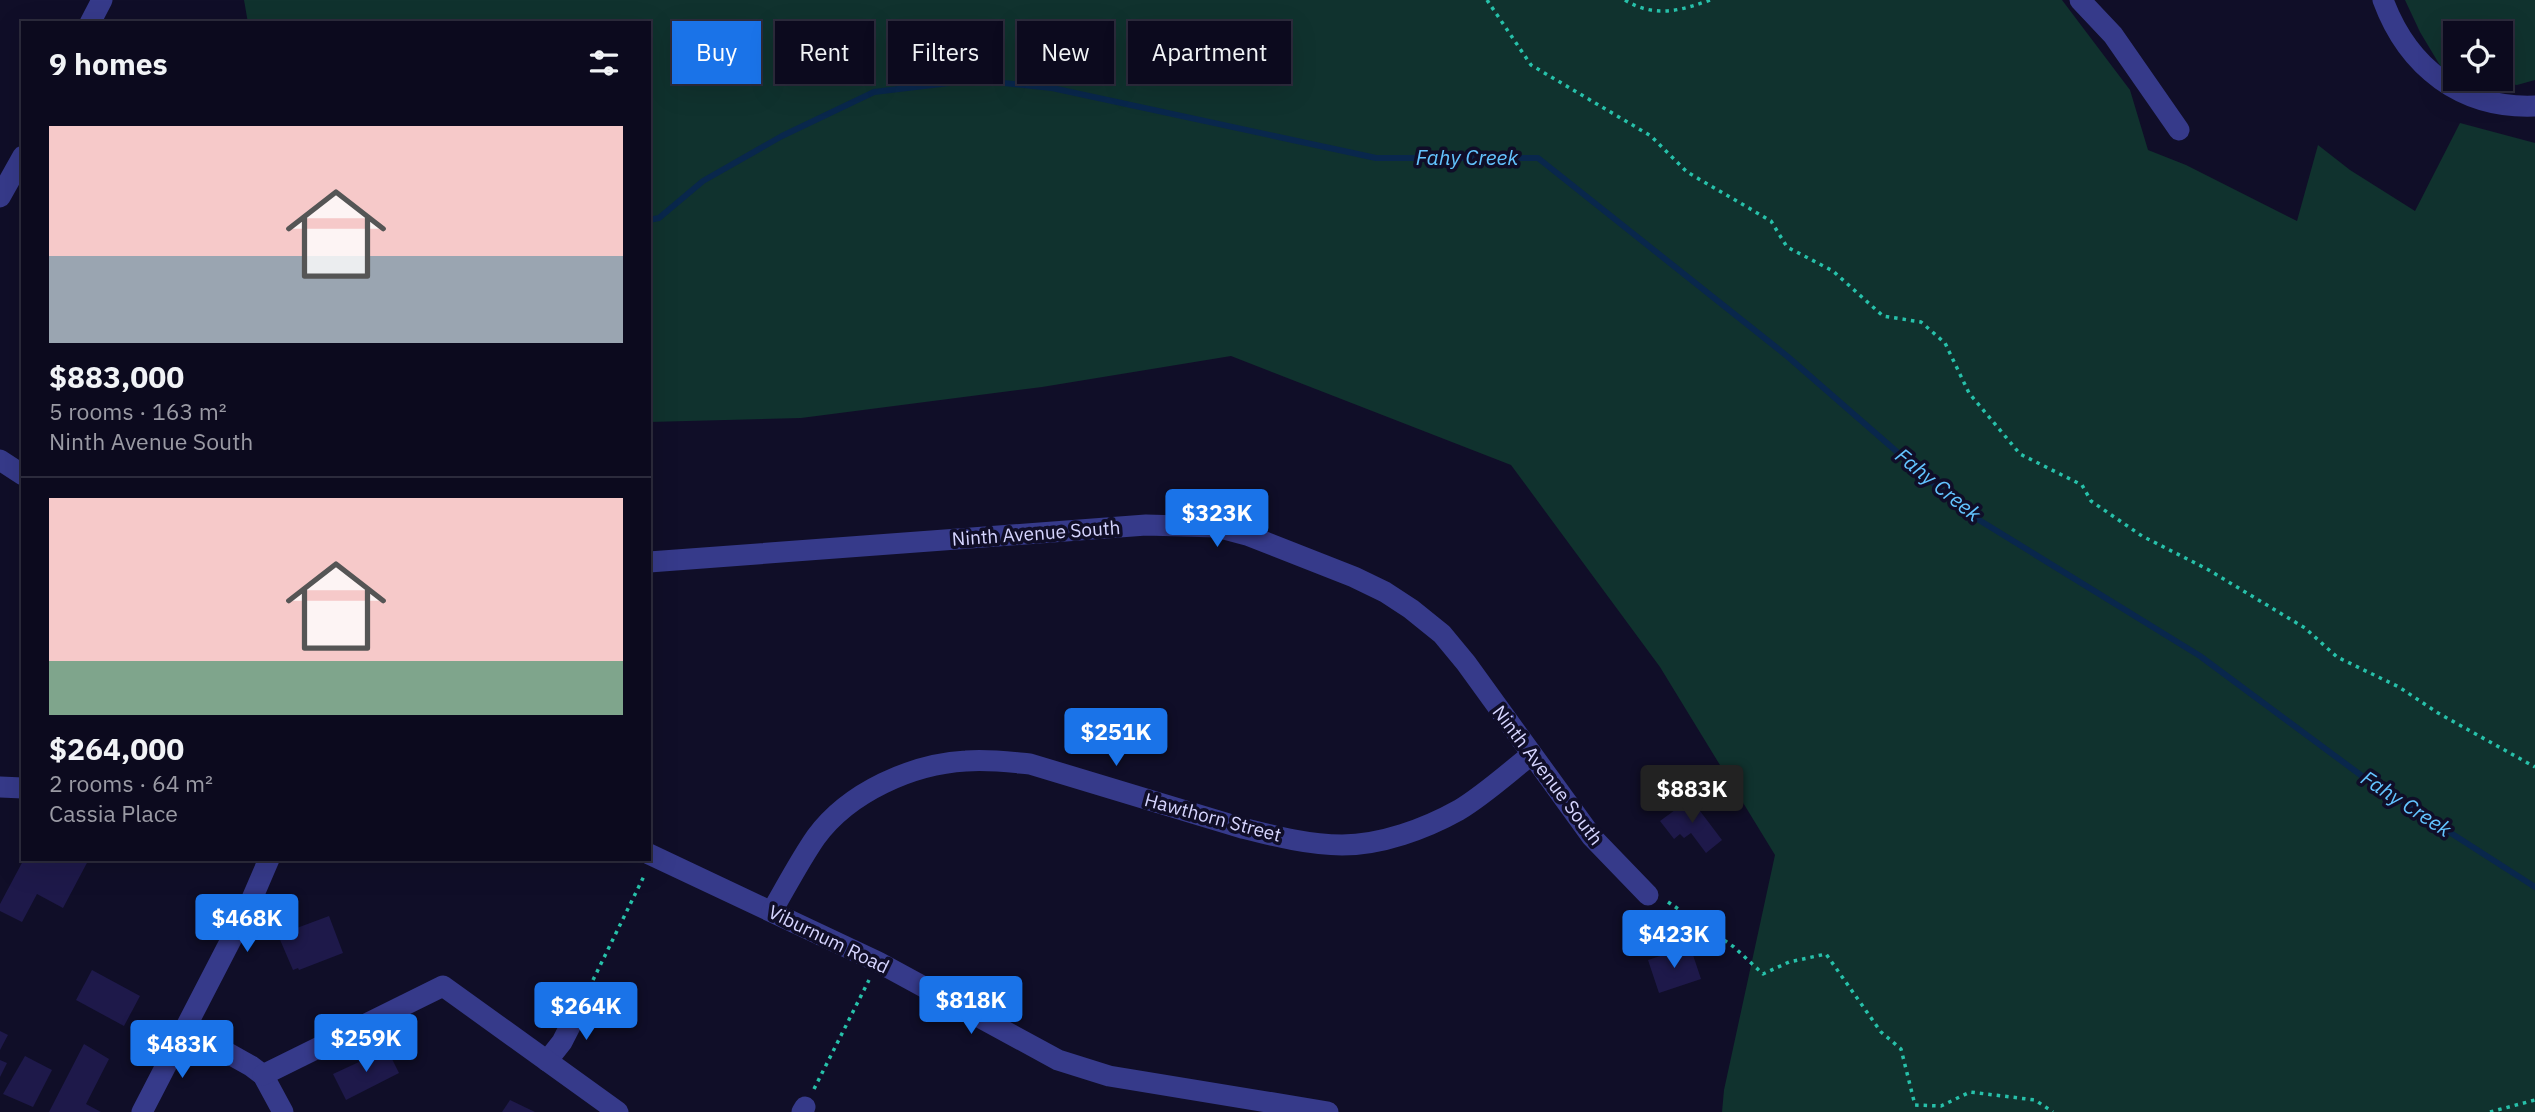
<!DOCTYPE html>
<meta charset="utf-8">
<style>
:root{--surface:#0c0a1e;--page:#1a182b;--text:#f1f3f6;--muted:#9a9aa4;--line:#2c2b3c;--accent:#1a73e8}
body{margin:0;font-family:"IBM Plex Sans",sans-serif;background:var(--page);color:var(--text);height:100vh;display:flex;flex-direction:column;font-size:26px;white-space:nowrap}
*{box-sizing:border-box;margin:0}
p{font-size:23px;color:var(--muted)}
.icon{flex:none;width:38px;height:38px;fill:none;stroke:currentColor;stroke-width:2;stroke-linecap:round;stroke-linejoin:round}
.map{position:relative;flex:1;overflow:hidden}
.sheet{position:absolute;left:21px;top:21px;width:630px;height:840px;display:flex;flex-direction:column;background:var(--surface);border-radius:0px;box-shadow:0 7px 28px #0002,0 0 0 2px var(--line)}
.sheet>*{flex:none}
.hud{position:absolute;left:672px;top:21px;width:665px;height:63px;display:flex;gap:14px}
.tools{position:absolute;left:2443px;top:21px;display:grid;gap:14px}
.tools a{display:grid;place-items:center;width:70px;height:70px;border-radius:0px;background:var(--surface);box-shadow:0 7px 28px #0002,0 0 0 2px var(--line);font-size:35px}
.price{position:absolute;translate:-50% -60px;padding:0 16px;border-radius:7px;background:var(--accent);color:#fff;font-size:23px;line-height:46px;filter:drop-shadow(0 2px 4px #0008)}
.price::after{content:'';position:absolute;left:50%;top:42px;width:21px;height:16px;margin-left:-10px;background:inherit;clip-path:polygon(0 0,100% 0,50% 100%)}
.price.current{background:#222;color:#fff}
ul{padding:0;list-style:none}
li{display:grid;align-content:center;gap:14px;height:371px;padding:0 28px}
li+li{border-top:2px solid var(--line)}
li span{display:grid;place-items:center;height:217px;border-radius:0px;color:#555}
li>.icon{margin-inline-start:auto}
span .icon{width:126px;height:126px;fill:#fffc;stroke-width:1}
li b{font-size:30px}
h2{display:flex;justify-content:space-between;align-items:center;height:84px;padding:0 28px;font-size:30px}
.tag{padding:0 24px;border-radius:0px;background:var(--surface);box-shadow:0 7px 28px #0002,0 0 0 2px var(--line);font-size:24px;line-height:63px}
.tag.current{background:var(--accent);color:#fff}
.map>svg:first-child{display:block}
.green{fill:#10322e}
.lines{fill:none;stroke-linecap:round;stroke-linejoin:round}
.stream{stroke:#09274c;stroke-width:6}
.building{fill:#1e194a}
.path{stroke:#27c1aa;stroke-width:3.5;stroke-dasharray:3.5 5;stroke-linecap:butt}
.minor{stroke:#363a8a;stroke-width:21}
.labels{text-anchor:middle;stroke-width:7;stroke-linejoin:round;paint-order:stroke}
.street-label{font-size:19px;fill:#d6d5ff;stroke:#100e28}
.water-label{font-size:21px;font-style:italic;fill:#63c4ff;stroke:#100e28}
</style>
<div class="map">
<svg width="2535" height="1112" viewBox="0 0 2535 1112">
<rect width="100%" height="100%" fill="#100e28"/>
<g class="green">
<polygon points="244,0 2062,0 2130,90 2148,150 2186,165 2297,221 2318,145 2350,170 2415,211 2460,123 2535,143 2535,1112 1722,1112 1724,1090 1775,855 1660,667 1511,465 1231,356 1042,387 801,418 649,422 649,23 248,23"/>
<polygon points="2405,0 2535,0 2535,80 2517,85 2478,79 2501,79 2501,33 2455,33 2455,71 2441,67 2420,32"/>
</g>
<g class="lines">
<polyline class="stream" points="649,220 659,218 703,181 782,136 874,92 974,80 1052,88 1376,158 1538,158 1787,356 1966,512 2200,656 2362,776 2535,887"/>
</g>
<g class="building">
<polygon points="1695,798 1700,804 1697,807 1722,840 1706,853 1691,833 1684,838 1680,834 1674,839 1660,821 1690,799 1692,801"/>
<polygon points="24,859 89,859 63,908 37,894 22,922 0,911 0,904"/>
<polygon points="329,916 343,953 299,970 298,968 293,970 278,935"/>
<polygon points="1690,946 1701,979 1659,993 1648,960"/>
<polygon points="92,970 140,996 124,1026 76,1000"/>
<polygon points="0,1031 8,1035 0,1050"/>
<polygon points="84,1044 109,1059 86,1104 101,1112 49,1112"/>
<polygon points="387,1049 399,1073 346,1100 333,1074"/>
<polygon points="25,1056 52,1070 33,1107 3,1094"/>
<polygon points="0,1060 7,1063 0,1077"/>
<polygon points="510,1100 535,1112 502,1112"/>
</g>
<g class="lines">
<g class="path">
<polyline points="1487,0 1531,65 1651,136 1687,172 1771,221 1787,247 1833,271 1883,316 1921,322 1945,343 1969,393 2020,454 2082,485 2091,501 2142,536 2207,569 2305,628 2337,657 2399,687 2438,713 2535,767"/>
<path d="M1625,0C1654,18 1680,11 1710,0"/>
<polyline points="1668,902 1734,947 1763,974 1789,962 1826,954 1881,1032 1901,1049 1915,1105 1941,1106 1970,1092 2035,1100 2053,1112"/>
<polyline points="593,980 645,874"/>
<polyline points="814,1089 869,980"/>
<polyline points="2490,1112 2535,1100"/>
</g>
<g class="minor">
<polyline points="2080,0 2113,35 2179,130"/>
<path d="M2383,0C2408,68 2462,109 2535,106"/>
<polyline points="90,23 102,0"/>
<polyline points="0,197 23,156"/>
<polyline points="0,460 23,475"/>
<polyline points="649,562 1146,525 1217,527 1247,535 1354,577 1385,592 1411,609 1442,634 1466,663 1592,837 1648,895"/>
<polyline points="0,787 23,788"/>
<polyline points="649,854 878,962 1058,1060 1109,1076 1328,1112"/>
<path d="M772,911C786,887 800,860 816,837C849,792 912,764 966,761C988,759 1009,762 1030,764L1242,828C1274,836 1309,845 1342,845C1381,845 1425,829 1459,810C1484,795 1508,773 1531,755"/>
<polyline points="185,1029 251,1066 263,1075 283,1112"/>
<polyline points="547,1061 562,1042 584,999"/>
<polyline points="263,1075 443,986 618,1112"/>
<polyline points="142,1112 251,901 269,859"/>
<polyline points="802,1112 805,1107"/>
</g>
</g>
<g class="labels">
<g class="street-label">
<text transform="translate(1036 533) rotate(-4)" y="7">Ninth Avenue South</text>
<text transform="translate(1548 775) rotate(53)" y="7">Ninth Avenue South</text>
<text transform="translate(1213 817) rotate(15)" y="7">Hawthorn Street</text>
<text transform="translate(829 939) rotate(26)" y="7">Viburnum Road</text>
</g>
<g class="water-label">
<text x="1467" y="165">Fahy Creek</text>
<text transform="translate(1938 485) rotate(39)" y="7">Fahy Creek</text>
<text transform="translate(2406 804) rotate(33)" y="7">Fahy Creek</text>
</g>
</g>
</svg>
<div class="tools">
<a><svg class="icon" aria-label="locate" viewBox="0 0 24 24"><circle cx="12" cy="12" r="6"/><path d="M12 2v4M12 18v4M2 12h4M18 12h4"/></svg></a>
</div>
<b class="price" style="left:1217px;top:549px">$323K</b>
<b class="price" style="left:1116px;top:768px">$251K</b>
<b class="price current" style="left:1692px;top:825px">$883K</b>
<b class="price" style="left:247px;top:954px">$468K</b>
<b class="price" style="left:1674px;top:970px">$423K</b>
<b class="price" style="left:971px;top:1036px">$818K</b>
<b class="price" style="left:586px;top:1042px">$264K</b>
<b class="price" style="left:366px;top:1074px">$259K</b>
<b class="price" style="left:182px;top:1080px">$483K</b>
<div class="hud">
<a class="tag current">Buy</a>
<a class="tag">Rent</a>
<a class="tag">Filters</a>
<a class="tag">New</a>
<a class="tag">Apartment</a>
</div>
<section class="sheet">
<h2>9 homes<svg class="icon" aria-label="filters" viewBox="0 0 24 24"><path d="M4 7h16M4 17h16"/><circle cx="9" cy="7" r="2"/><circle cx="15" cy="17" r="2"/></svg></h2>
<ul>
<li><span style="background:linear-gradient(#f6c9c9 60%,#9aa5b1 0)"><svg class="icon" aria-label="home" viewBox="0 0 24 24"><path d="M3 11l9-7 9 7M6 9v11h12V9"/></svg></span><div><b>$883,000</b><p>5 rooms · 163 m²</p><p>Ninth Avenue South</p></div></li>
<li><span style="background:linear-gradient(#f6c9c9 75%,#7fa58c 0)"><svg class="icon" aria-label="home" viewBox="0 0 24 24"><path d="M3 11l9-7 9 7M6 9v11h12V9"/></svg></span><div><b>$264,000</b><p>2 rooms · 64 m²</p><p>Cassia Place</p></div></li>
</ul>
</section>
</div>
